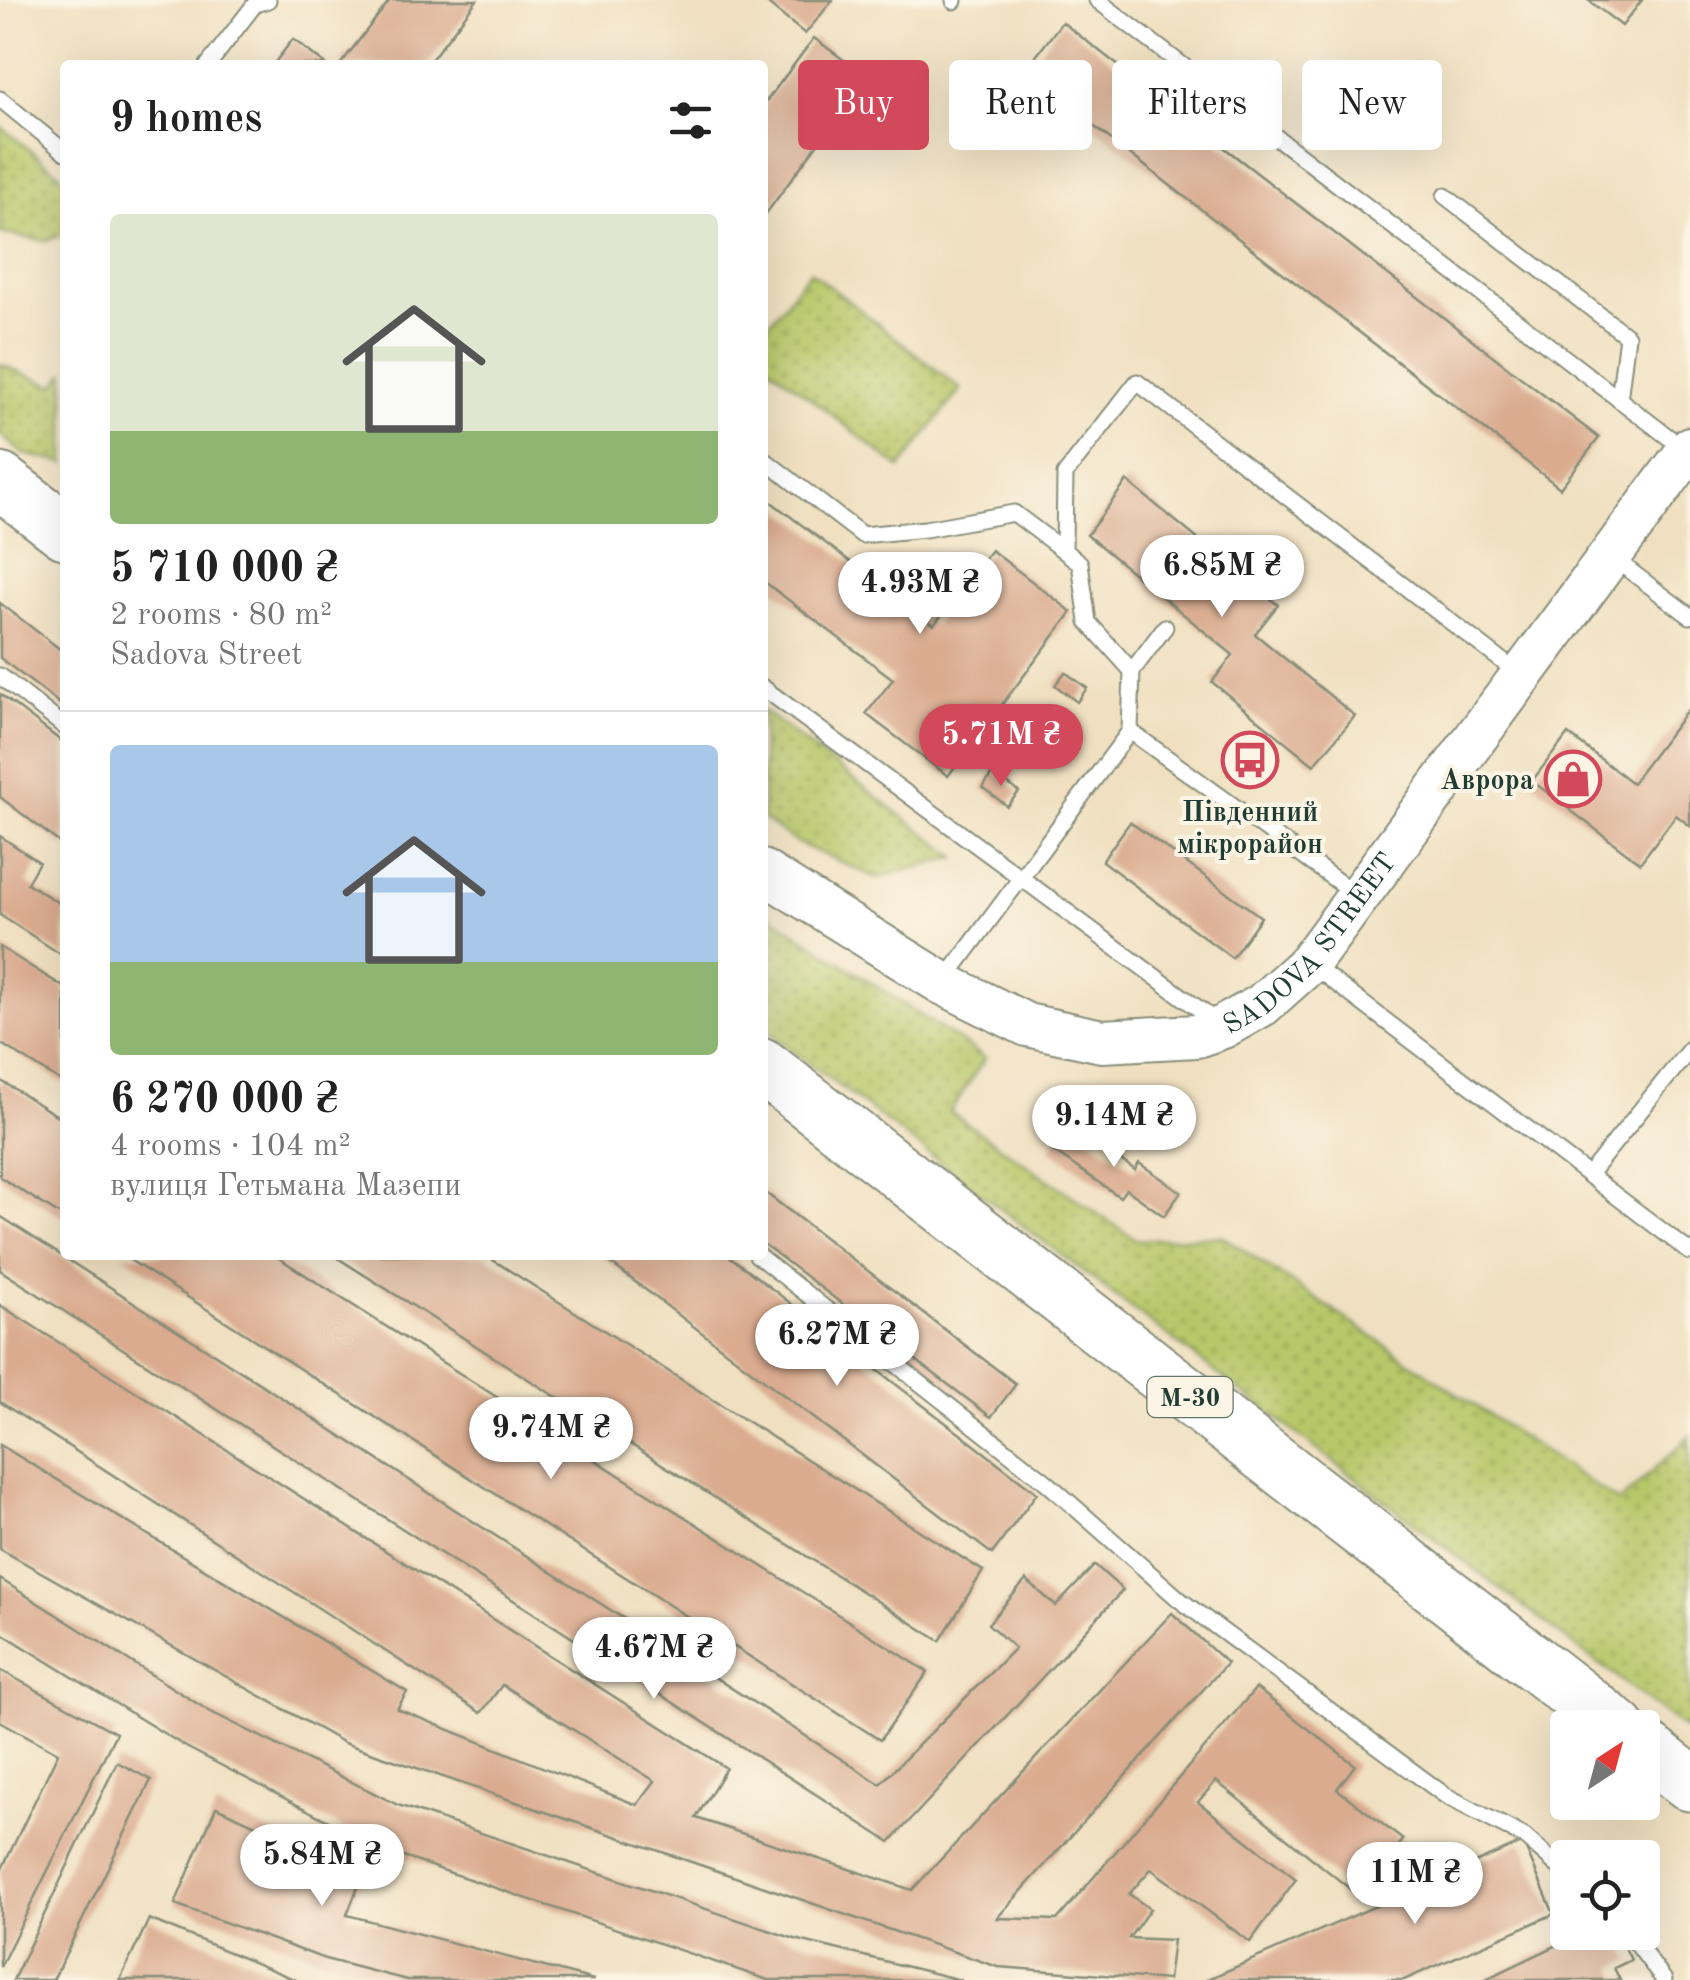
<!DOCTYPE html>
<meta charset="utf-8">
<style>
:root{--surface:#fff;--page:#f2f2f2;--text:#222;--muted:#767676;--line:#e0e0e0;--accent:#d1495b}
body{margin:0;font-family:"Old Standard TT",serif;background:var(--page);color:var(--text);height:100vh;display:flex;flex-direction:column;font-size:38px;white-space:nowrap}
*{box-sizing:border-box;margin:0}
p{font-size:32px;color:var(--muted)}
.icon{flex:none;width:55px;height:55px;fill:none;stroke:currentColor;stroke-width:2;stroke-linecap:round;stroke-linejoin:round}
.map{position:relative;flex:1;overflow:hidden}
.side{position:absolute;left:60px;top:60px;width:708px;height:1200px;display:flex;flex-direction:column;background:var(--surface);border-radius:10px;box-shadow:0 10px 40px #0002}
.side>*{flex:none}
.top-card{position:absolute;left:798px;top:60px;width:742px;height:90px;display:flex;gap:20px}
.needle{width:65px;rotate:36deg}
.controls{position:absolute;left:1550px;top:1710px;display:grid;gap:20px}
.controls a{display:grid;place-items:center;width:110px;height:110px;border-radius:10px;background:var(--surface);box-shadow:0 10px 40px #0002;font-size:50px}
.price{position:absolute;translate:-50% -85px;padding:0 22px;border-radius:35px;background:#fff;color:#222;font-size:32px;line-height:65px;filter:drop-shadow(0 2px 5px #0008)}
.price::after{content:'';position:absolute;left:50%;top:60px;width:30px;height:22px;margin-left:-15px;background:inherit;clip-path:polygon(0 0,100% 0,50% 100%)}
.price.on{background:var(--accent);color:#fff}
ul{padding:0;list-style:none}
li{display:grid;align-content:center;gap:20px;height:530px;padding:0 50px}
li+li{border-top:2px solid var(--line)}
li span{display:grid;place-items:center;height:310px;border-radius:10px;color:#555}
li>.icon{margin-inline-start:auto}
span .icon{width:180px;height:180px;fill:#fffc;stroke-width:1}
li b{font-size:42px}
h2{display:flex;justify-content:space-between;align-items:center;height:120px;padding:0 50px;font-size:42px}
.chip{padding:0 35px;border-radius:10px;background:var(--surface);box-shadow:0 10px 40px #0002;font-size:35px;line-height:90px}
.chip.on{background:var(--accent);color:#fff}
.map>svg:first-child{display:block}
.grass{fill:url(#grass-dots);stroke:#6c824e;stroke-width:2.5}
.building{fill:#daab8f}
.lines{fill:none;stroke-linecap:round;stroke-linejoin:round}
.lane-casing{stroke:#888e7a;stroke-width:19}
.secondary-casing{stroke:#888e7a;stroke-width:46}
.highway-casing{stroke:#888e7a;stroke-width:59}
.lane{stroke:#fff;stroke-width:15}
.secondary{stroke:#fff;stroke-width:42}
.highway{stroke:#fff;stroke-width:55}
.labels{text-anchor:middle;stroke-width:8;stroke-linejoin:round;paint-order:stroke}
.shield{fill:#fcf5e5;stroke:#617469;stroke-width:2.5}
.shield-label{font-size:25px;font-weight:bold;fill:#1f3d34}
.poi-label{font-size:28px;font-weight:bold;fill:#1f3d34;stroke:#fcf5e5;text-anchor:end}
.street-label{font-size:28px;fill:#1f3d34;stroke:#fcf5e5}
</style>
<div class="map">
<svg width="1690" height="1980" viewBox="0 0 1690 1980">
<defs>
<pattern id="grass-dots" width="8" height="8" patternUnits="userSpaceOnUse" patternTransform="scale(2.5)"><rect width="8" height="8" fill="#b8c769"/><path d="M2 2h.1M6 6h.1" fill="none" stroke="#95a357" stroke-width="1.8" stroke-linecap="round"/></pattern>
</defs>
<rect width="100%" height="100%" fill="#fcf5e5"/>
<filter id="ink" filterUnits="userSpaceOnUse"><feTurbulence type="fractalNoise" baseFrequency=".01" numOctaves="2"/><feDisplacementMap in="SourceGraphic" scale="20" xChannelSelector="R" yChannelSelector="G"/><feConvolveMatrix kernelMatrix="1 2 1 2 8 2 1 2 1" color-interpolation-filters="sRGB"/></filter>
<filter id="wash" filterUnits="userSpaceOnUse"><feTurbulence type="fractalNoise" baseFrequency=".0048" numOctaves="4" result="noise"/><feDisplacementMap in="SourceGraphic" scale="40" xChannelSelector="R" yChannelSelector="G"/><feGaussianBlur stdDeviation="2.25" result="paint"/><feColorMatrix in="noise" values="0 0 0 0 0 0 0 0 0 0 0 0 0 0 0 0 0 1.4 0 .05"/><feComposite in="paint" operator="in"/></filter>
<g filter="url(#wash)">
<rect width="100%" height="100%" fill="#f0e0c1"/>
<g class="grass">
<polygon points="0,126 65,178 65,234 45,241 0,233"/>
<polygon points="810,271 961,389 900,468 763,361 763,331"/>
<polygon points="0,364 54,386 65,373 65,463 24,454 0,435"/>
<polygon points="762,710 956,857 877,878 795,842 763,819"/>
<polygon points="763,911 985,1058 950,1112 1136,1240 1222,1236 1619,1502 1690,1436 1690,1733 763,1028"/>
</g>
<g id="blocks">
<g class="building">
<polygon points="390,0 477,0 427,65 340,65"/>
<polygon points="763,0 833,0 805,34"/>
<polygon points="1588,0 1642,0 1622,26"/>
<polygon points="1062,22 1599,438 1560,488 1024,72"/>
<polygon points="814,38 867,77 762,219 762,107"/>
<polygon points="293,39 326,65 273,65"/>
<polygon points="1127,481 1278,605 1255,634 1355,716 1314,765 1212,682 1233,655 1087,535"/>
<polygon points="762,495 934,625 991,550 1072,612 948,776 866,714 893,679 762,580"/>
<polygon points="0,603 65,653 65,708 0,658"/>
<polygon points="1065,672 1087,688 1077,702 1055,685"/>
<polygon points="0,694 65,744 65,847 0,797"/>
<polygon points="1690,707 1690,826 1676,815 1640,863 1532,781 1568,734 1632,783"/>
<polygon points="993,772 1019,792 1007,806 983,788"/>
<polygon points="1130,822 1261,917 1232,958 1102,861"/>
<polygon points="0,836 39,862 27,883 65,907 65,957 0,915"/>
<polygon points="0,947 65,988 65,1084 0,1043"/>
<polygon points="0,1080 65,1121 65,1218 0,1177"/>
<polygon points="1068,1123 1135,1170 1139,1163 1181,1192 1164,1216 1126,1189 1120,1197 1050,1149"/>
<polygon points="762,1190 1016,1384 991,1417 762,1243"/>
<polygon points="0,1216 880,1784 1015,1648 988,1624 1026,1580 1056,1606 1095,1565 1123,1590 890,1842 0,1270"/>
<polygon points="122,1255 274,1255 928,1672 880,1740"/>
<polygon points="333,1255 485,1255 983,1571 940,1641"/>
<polygon points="600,1255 728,1255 1037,1493 992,1554"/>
<polygon points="0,1305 726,1768 696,1818 912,1890 1172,1613 1227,1663 997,1918 1057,1920 1256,1688 1355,1765 1337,1789 1403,1840 1360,1897 1216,1781 1198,1802 1296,1879 1250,1942 1151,1869 1129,1894 1150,1909 1129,1938 1173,1940 1168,1980 998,1967 344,1743 0,1549 0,1445 407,1692 397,1709 637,1805 655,1781 502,1685 481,1713 0,1402"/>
<polygon points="0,1579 209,1711 398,1805 795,1939 961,1980 768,1980 386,1851 186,1747 0,1632"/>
<polygon points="0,1670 116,1733 0,1967 0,1873 58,1753 0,1721"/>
<polygon points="117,1762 151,1780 53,1980 13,1980"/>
<polygon points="216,1807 363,1874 347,1915 594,1980 407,1980 325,1959 175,1904"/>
<polygon points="1523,1842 1554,1914 1404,1980 1206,1980"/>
<polygon points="149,1919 296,1980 120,1980"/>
<polygon points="1585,1932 1617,1932 1631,1960 1614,1968 1620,1980 1484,1980"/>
</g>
</g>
</g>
<g filter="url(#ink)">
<use href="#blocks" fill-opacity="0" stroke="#888e7a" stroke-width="2.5"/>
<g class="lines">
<g class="lane-casing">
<g id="lane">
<polyline points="1097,0 1684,449"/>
<polyline points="954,1 954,0"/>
<polyline points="208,65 255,4 268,0"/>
<polyline points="0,99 65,152"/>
<polyline points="1445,196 1627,336 1619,400"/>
<polyline points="762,458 862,535 925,529 1014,513 1080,563 1088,622 1132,671 1130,731"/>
<polyline points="1064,551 1065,474 1137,382 1519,674"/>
<polyline points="1613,558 1690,616"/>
<polyline points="1132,671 1165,627"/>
<polyline points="0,676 65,727"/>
<polyline points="762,687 1218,1023"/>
<polyline points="1312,965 1690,1252"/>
<polyline points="945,980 1130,731 1355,894"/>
<polyline points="1590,1173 1690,1049"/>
<polyline points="757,1255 1045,1481 1180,1600 1446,1796 1525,1837 1568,1875"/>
<polyline points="1628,1932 1664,1980"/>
</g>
</g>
<g class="secondary-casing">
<g id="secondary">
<path id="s1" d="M762,871L942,983L1027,1025L1102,1041L1197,1036L1223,1027L1262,1005L1309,963L1690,448"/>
</g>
</g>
<g class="highway-casing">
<g id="highway">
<polyline points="0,481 65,531"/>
<polyline points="762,1066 1618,1728"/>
<polyline points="1642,1746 1690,1783"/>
</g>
</g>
<use href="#lane" class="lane"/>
<use href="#secondary" class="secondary"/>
<use href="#highway" class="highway"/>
</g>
</g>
<defs>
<g id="bus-ring" transform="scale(2.875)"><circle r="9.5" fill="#fcf5e5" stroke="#d1495b" stroke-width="1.5"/><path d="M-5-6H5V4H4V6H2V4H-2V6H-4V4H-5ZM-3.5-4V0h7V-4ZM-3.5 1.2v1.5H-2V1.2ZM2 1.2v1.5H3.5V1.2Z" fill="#d1495b"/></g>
<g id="shop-ring" transform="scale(2.875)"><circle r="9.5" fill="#fcf5e5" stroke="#d1495b" stroke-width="1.5"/><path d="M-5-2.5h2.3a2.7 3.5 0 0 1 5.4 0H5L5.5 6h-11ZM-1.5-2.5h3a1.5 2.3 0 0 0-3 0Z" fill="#d1495b"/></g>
</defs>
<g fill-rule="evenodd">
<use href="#bus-ring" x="1250" y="760"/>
<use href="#shop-ring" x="1573" y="779"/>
</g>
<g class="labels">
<rect class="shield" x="1147.5" y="1377" width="85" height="40" rx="8"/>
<g class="shield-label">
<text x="1190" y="1406">М-30</text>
</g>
<g class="poi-label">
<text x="1534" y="789">Аврора</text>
<text x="1250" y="821" text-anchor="middle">Південний<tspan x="1250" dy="32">мікрорайон</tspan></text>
</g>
<g class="street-label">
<text dy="10" stroke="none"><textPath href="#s1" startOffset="628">SADOVA STREET</textPath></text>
</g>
</g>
</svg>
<div class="controls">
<a><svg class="needle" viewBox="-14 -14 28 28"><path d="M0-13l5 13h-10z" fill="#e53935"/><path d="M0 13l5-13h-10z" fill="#767676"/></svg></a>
<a><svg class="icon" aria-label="locate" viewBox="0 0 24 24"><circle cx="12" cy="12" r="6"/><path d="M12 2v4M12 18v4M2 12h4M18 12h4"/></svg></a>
</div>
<b class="price" style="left:1222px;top:620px">6.85M ₴</b>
<b class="price" style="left:920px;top:637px">4.93M ₴</b>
<b class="price on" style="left:1001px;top:789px">5.71M ₴</b>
<b class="price" style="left:1114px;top:1170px">9.14M ₴</b>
<b class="price" style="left:837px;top:1389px">6.27M ₴</b>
<b class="price" style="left:551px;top:1482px">9.74M ₴</b>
<b class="price" style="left:654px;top:1702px">4.67M ₴</b>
<b class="price" style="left:322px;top:1909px">5.84M ₴</b>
<b class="price" style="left:1415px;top:1927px">11M ₴</b>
<div class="top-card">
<a class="chip on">Buy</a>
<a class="chip">Rent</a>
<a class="chip">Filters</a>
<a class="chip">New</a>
</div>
<section class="side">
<h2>9 homes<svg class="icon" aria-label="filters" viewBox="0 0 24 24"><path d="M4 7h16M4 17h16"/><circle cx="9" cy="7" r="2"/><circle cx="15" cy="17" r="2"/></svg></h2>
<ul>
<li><span style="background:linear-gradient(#dfe7d0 70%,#8fb573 0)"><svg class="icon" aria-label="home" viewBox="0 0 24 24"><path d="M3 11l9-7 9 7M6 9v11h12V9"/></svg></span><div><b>5 710 000 ₴</b><p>2 rooms · 80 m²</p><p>Sadova Street</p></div></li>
<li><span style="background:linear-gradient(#a9c7e8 70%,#8fb573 0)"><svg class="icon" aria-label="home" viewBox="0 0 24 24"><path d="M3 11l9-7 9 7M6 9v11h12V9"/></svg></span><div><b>6 270 000 ₴</b><p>4 rooms · 104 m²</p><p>вулиця Гетьмана Мазепи</p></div></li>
</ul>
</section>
</div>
